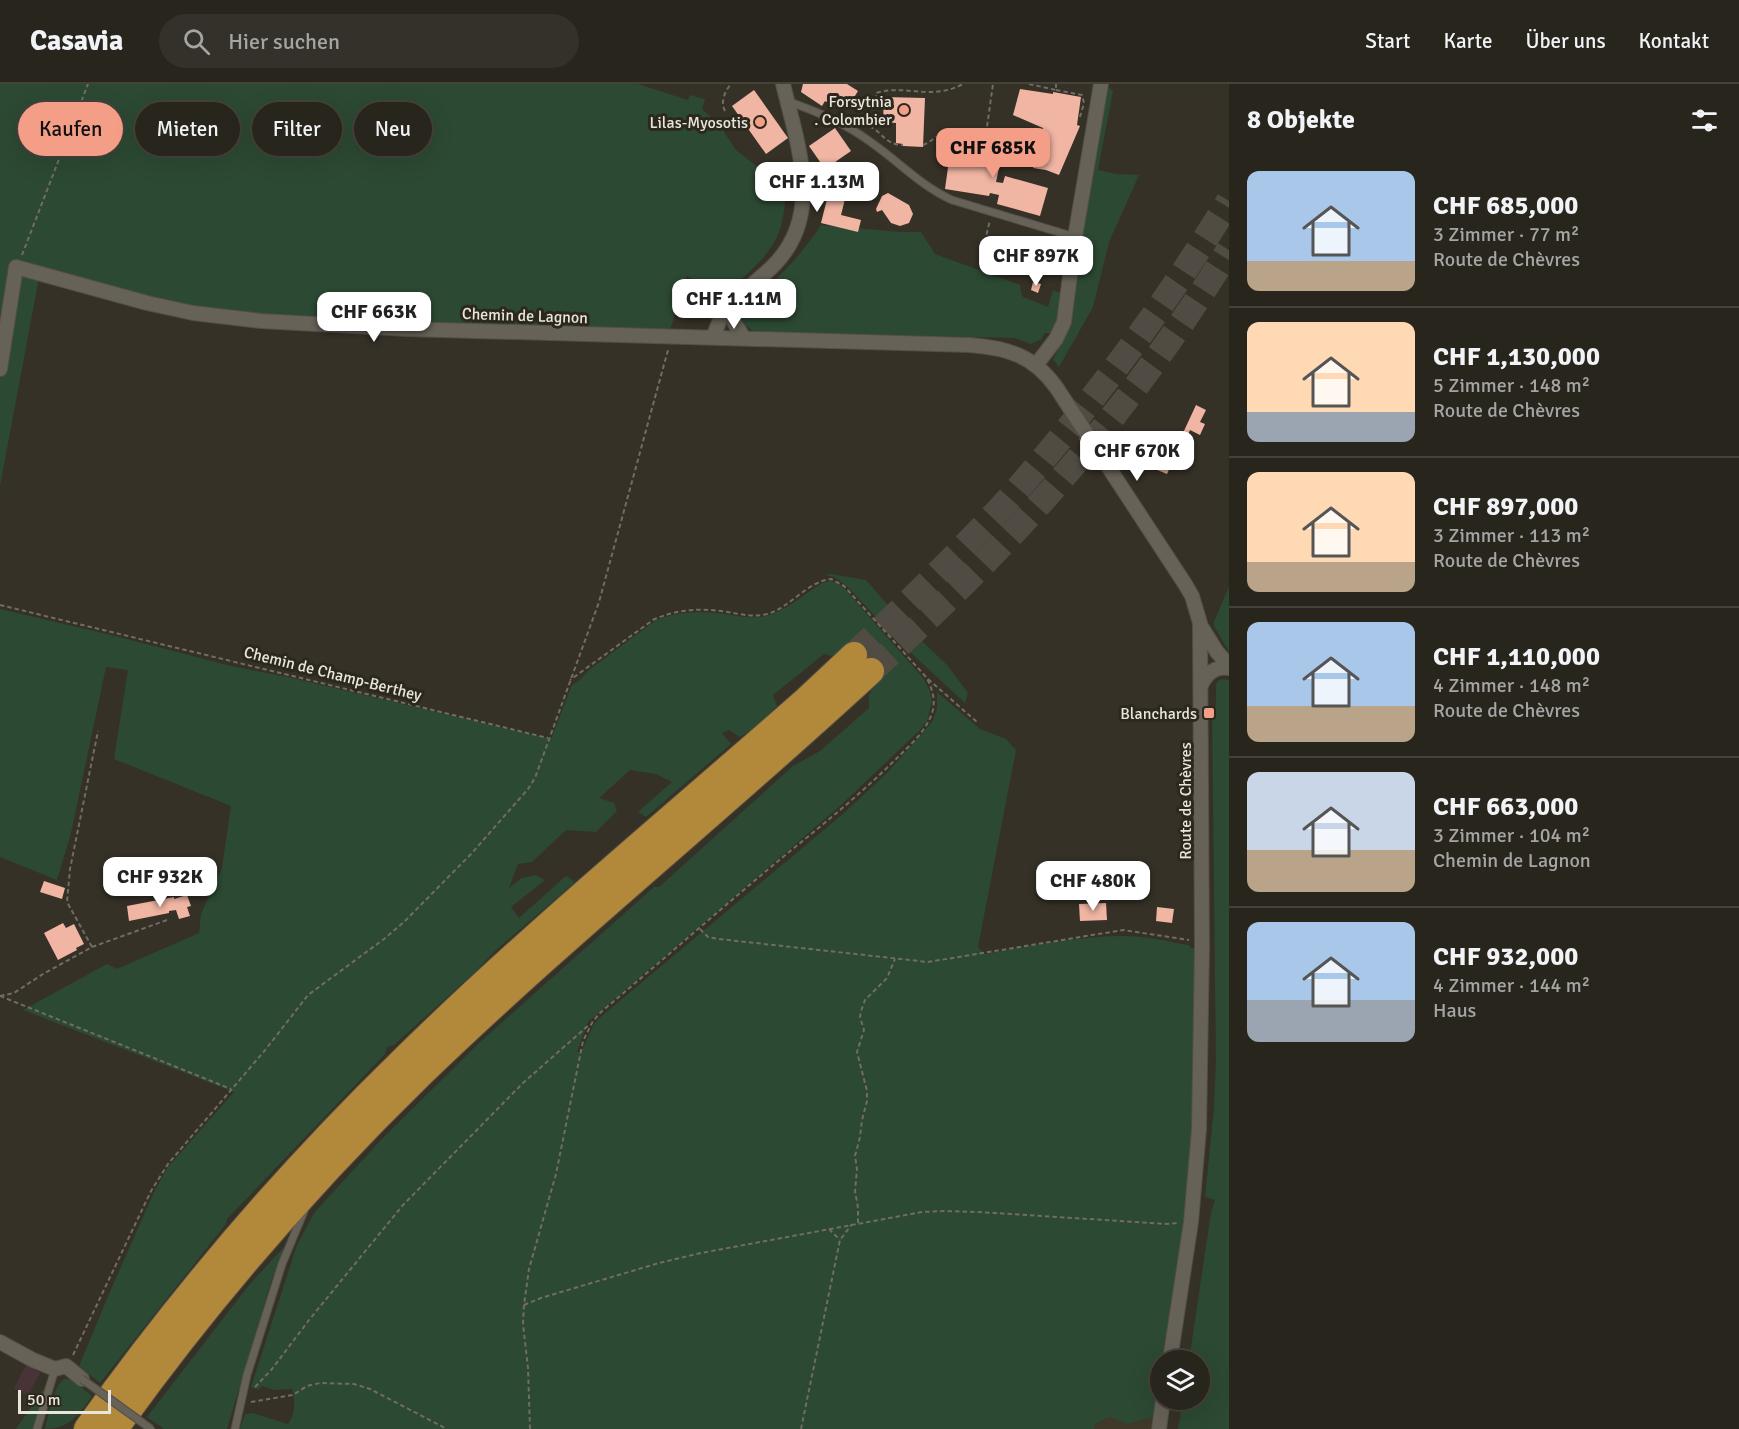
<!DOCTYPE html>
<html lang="de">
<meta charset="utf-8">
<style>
:root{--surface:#28251d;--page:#34312a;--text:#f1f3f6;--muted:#a5a5a4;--line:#44423b;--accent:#f49e87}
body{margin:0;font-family:Signika,sans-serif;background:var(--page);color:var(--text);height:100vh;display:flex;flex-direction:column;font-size:22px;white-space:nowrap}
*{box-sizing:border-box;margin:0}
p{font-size:20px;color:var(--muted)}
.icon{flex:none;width:33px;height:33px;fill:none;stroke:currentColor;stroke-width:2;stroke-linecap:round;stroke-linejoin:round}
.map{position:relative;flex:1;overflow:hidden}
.panel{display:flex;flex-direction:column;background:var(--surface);width:510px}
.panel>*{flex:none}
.banner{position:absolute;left:18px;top:18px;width:570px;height:54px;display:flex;gap:12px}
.controls{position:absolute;left:1150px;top:1266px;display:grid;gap:12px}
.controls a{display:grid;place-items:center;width:60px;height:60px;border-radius:50%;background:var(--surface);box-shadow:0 6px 24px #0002,0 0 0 2px var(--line);font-size:30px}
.scale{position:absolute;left:18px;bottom:15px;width:93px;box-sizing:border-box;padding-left:6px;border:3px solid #e8e5df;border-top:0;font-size:16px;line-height:21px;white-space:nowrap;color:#e8e5df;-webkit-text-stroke:4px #2c281e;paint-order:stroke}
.price{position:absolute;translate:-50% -51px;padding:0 14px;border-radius:12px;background:#fff;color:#222;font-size:20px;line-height:39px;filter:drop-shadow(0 2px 3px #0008)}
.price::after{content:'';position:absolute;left:50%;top:36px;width:18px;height:14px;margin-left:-9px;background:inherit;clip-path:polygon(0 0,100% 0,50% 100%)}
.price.on{background:var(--accent);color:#111}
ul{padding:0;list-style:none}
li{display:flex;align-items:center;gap:18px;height:150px;padding:0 18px}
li+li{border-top:2px solid var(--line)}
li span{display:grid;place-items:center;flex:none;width:168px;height:120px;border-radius:12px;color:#555}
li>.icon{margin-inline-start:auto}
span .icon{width:72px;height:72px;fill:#fffc;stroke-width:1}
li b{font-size:26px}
h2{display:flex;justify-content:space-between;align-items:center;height:72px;padding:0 18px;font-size:26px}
.chip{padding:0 21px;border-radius:27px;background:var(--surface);box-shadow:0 6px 24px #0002,0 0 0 2px var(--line);font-size:21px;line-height:54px}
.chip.on{background:var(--accent);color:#111}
header{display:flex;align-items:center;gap:36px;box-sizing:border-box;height:84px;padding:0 30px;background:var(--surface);border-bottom:2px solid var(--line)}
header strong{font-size:28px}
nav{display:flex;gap:33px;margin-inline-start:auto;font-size:21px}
.search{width:420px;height:54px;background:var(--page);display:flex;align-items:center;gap:15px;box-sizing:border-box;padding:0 21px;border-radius:33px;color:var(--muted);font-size:22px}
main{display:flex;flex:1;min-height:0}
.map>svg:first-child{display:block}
.built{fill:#403828}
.industrial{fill:#483337}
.green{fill:#2c4933}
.building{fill:#f0b5a3}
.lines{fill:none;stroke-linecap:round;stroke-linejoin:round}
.motorway-tunnel{stroke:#514c43;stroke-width:26;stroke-dasharray:26 13;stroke-linecap:butt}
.service-casing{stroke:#534e46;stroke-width:9}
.minor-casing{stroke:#534e46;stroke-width:16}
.motorway-casing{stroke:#534e46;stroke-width:28}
.path{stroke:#716c64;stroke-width:2;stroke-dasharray:4.5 3;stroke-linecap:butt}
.service{stroke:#676257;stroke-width:7}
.minor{stroke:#676257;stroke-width:14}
.motorway{stroke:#b2893a;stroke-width:26}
.service-bridge-casing{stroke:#534e46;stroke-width:9;stroke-linecap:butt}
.service-bridge{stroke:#676257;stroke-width:7}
.poi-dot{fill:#f49e87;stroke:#2c281e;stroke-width:2}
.labels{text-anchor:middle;stroke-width:6;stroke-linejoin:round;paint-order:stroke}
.poi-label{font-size:16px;fill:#e8e5df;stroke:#2c281e;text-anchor:end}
.street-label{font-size:16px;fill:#e8e5df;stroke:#2c281e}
</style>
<header>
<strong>Casavia</strong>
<div class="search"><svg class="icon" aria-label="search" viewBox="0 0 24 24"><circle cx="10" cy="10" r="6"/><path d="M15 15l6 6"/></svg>Hier suchen</div>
<nav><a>Start</a><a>Karte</a><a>Über uns</a><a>Kontakt</a></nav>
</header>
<main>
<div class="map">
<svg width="1229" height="1345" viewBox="0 0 1229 1345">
<rect width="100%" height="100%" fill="#363127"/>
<polygon class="built" points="1109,1333 1128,1340 1153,1333 1151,1345 1094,1345 1094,1341"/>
<polygon class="industrial" points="26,1281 40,1289 28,1312 14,1304"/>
<g class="green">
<path d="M0,0H638L688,16L690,11L705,15L702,25L718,39L736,66L759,84L788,94C782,142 785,155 747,190C736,200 735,204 722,211L687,192L670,246L408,239L262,232L191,222L118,205L41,183L0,402Z"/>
<polygon points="1107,2 1113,7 1098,86 1116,90 1139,91 1109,158 1093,223 1059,283 1053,275 1066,251 1073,232 1078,171"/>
<path d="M821,141L900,148H921L935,170L1020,201L1021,208L1023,213L1048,223L1053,206L1062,210L1061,229L1053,249H1045L1042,253V255L1031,260L1015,254L754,248L748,243L742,242L738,228C772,200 797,178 821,141Z"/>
<polygon points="831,490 866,496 905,541 947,581 968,609 965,619 896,555 847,502 834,493 825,491"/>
<path d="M830,497L837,499L844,504L923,594L930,607L932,618L927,637L920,646L840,722L588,938L577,968H581L593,942L597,936L844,729L888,688L932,638L937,625V608L980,645L1006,655L1016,666L978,863L985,870C1029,862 1074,853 1119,852C1142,851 1166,857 1189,861L1191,864H1197L1194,1046L1187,1127L1162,1276H1161L1153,1333L1128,1340L1109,1333L1094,1341V1345H240L245,1330L252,1329L288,1340C296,1329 295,1317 292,1305L275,1306L262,1302L258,1306L251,1303L297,1161L314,1129L379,1058L480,958L654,803H659L793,682L820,667L869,624V611L877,597L840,568L831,572L824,570L773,611L777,622L753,645L740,653L729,646L722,649L731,660L646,733L638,728L672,698L656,690L630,686L599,714L614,719L617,727L596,748L566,746L532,778L518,780L509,804L522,794L536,791L545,796L511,823L519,834L566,792L575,798L496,866L474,889L394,961L387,963L385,970L227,1135L226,1140L100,1299L79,1282L109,1210L154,1108L168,1083L234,1008L23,926L107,880L117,885L199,849L201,830L222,784L231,722L114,675L128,586L106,583L71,749L57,796L0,773V525L111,551L231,582L292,594L551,655L572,601L579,597L589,586L655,537C676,527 701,527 724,530C738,532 752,535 766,532C784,528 806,509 822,499Z"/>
<polygon points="1229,503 1229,568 1213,540"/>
<polygon points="1222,595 1229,596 1229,1345 1178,1345 1183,1316 1200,1316 1200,1276 1189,1276 1211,1129 1215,1116 1205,1113 1214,1024 1216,976 1212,632 1216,621 1216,601 1218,597"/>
<polygon points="283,1164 283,1168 272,1195 227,1345 164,1345 147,1333 249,1201"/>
<path d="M64,1295L72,1296L92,1312C79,1331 69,1345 45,1345C49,1331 52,1304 64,1295Z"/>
<polygon points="44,1304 43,1312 33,1345 16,1345"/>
</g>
<g class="building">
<polygon points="803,0 847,0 858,7 850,20 839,16 835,23 825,17 822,22 801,8"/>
<polygon points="1020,5 1053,10 1053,8 1081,13 1077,41 1080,42 1059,91 1046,86 1033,84 1043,44 1013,31"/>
<polygon points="754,6 788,54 766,70 732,22"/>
<polygon points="884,13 925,14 923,63 903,62 903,60 896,59 896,39 883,38"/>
<polygon points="835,44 851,67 825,85 809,62"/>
<polygon points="970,51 999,55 994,84 999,84 996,98 1003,99 1005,92 1048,104 1040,132 997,120 999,111 990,109 989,112 945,105 949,76 965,79"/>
<polygon points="888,109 909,121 913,130 909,139 900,142 891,139 882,126 877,128 876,125 882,112"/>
<polygon points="828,111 845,115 841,131 861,136 858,148 821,139"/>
<polygon points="1033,198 1041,200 1038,209 1031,206"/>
<polygon points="1196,321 1206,326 1200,338 1205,340 1200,351 1190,346 1188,351 1183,349"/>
<polygon points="1162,367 1175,372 1167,390 1155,385"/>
<polygon points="44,797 65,804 62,815 40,808"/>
<polygon points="187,811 191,822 187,823 190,832 179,835 176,826 169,827 169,829 129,837 127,822 174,813 174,815"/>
<polygon points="1106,819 1107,836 1080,837 1079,820"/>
<polygon points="1157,823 1174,825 1172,839 1156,837"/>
<polygon points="63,839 66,844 74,840 84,860 76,864 77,866 58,876 44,849"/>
</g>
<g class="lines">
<g class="motorway-tunnel">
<path d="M854,571C907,520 959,470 1008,416C1090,323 1164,223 1229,117"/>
<path d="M871,587C910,551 949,515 986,477C1078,383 1160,278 1229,166"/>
</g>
<g class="service-casing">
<g id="service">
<path d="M787,17C818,28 845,39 872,59C899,78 921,102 952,116L1075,153"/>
<polyline points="37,1345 55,1285"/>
<polyline points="235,1345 247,1291 282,1180 305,1125"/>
</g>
</g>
<g class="minor-casing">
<g id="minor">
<polyline points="729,222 735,240 744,254"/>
<path d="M713,253C717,245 719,235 724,228C735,212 761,195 775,180C824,129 797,59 783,0"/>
<polyline points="1036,281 1056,255 1064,238 1075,153 1101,0"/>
<path d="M0,285L16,183L147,219L193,229L261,237L407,245L970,261C1007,264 1033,271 1056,303L1185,500L1192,512L1200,539L1202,862L1199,1045L1191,1138L1170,1276"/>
<polyline points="1202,544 1217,568 1229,581"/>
<path d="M1201,601C1207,589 1215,582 1229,584"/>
<polyline points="0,1258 33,1276 55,1285 66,1282 82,1295"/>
<polyline points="1159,1345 1163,1316"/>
</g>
</g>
<g class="motorway-casing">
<g id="motorway">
<path d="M87,1345C181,1213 286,1090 402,977C531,850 671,735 806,616L854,571"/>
<path d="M115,1345C206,1218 309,1099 421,990C566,850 723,724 871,587"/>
</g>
</g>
<g class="path">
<polyline points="1029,0 1056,6 1056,0"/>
<polyline points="1056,6 1082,11 1084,19 1080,33"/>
<path d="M876,16V9C905,0 932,17 963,0"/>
<path d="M725,27C720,18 725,7 731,0"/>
<path d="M862,41C881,42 882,61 903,61"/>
<path d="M923,61C931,58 937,51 945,48C958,42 972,48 986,50L993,0"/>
<polyline points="983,165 990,136"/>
<polyline points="22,171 88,0"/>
<polyline points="1037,184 1046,153"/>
<polyline points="0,521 548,654"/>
<polyline points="928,595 977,638"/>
<polyline points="700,845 708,853 719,855 928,878 1123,846 1189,856"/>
<polyline points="92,863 67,818 70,785 98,647"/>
<polyline points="0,912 231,1005"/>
<polyline points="0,912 14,909 43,890 92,863 167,836"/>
<polyline points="858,1139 858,1124 855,1107 857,1085 855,1072 860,1053 862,1036 867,1017 867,1007 857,968 864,946 860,933 861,927 865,916 887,894 895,875"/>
<polyline points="829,1145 840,1156"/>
<polyline points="524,1221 541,1214 659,1179 701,1169 922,1128 943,1127 979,1128 1167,1140 1178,1139"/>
<polyline points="73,1271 151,1107 168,1080 266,965 308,911 384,855 404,838 472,769 528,705 535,694 599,518 668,266"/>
<polyline points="255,1303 272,1285 309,1236 403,1121 523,999 590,940"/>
<polyline points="251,1318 293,1311 307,1302 320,1299 354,1300 370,1305 447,1345"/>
<path d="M530,1345L528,1284L523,1240L524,1221L529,1185L556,1090L583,957L593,937L601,928C664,875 726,820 789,768C826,738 863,708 897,674C908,663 922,651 929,636C937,622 934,607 926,593L844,502L831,495C806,498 790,524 767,530C751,534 736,529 721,527C697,524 674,526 653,536L570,596"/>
<polyline points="801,1345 840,1156 852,1140"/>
</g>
<use href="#service" class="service"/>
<use href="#minor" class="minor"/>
<use href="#motorway" class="motorway"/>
<g class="service-bridge-casing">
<polyline id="service-bridge" points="82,1295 151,1345"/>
</g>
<use href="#service-bridge" class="service-bridge"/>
</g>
<g class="poi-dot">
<circle cx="904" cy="26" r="6"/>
<circle cx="760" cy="38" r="6"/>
<rect x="1203" y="623" width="12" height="12" rx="3"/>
</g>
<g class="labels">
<g class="poi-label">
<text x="892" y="23">Forsytnia<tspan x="892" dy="18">. Colombier</tspan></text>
<text x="748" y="44">Lilas-Myosotis</text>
<text x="1197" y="635">Blanchards</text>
</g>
<g class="street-label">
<text transform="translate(525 231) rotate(2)" y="6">Chemin de Lagnon</text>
<text transform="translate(333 589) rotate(14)" y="6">Chemin de Champ-Berthey</text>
<text transform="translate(1185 717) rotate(-90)" y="6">Route de Chèvres</text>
</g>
</g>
</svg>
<div class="controls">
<a><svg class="icon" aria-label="layers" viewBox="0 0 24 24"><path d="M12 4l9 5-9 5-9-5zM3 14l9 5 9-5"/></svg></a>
</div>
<div class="scale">50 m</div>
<b class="price on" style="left:993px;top:95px">CHF 685K</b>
<b class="price" style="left:817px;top:129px">CHF 1.13M</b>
<b class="price" style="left:1036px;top:203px">CHF 897K</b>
<b class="price" style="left:734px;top:246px">CHF 1.11M</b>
<b class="price" style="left:374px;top:259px">CHF 663K</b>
<b class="price" style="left:1137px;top:398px">CHF 670K</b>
<b class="price" style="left:160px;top:824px">CHF 932K</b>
<b class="price" style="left:1093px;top:828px">CHF 480K</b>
<div class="banner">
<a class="chip on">Kaufen</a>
<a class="chip">Mieten</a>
<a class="chip">Filter</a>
<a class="chip">Neu</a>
</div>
</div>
<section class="panel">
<h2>8 Objekte<svg class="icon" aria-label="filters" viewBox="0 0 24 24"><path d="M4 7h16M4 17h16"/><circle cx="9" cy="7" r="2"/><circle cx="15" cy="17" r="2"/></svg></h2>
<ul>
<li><span style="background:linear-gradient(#a9c7e8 75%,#b9a48a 0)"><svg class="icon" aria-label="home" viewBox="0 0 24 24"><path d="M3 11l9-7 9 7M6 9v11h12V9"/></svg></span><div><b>CHF 685,000</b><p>3 Zimmer · 77 m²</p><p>Route de Chèvres</p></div></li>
<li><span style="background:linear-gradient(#ffd9b3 75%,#9aa5b1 0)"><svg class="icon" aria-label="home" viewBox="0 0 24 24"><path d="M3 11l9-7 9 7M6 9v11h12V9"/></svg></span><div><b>CHF 1,130,000</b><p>5 Zimmer · 148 m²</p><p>Route de Chèvres</p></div></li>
<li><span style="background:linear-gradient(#ffd9b3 75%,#b9a48a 0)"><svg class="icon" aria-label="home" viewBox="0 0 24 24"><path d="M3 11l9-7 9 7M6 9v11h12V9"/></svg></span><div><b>CHF 897,000</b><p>3 Zimmer · 113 m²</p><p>Route de Chèvres</p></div></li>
<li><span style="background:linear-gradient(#a9c7e8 70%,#b9a48a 0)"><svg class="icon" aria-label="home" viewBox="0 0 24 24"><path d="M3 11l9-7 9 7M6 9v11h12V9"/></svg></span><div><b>CHF 1,110,000</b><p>4 Zimmer · 148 m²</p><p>Route de Chèvres</p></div></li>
<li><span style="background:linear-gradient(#c9d6e8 65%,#b9a48a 0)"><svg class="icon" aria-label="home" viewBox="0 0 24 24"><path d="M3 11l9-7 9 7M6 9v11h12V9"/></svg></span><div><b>CHF 663,000</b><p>3 Zimmer · 104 m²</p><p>Chemin de Lagnon</p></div></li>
<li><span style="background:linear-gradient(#a9c7e8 65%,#9aa5b1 0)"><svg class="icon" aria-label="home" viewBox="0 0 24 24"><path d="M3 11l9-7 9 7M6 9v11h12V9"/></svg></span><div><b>CHF 932,000</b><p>4 Zimmer · 144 m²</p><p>Haus</p></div></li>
</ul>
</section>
</main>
